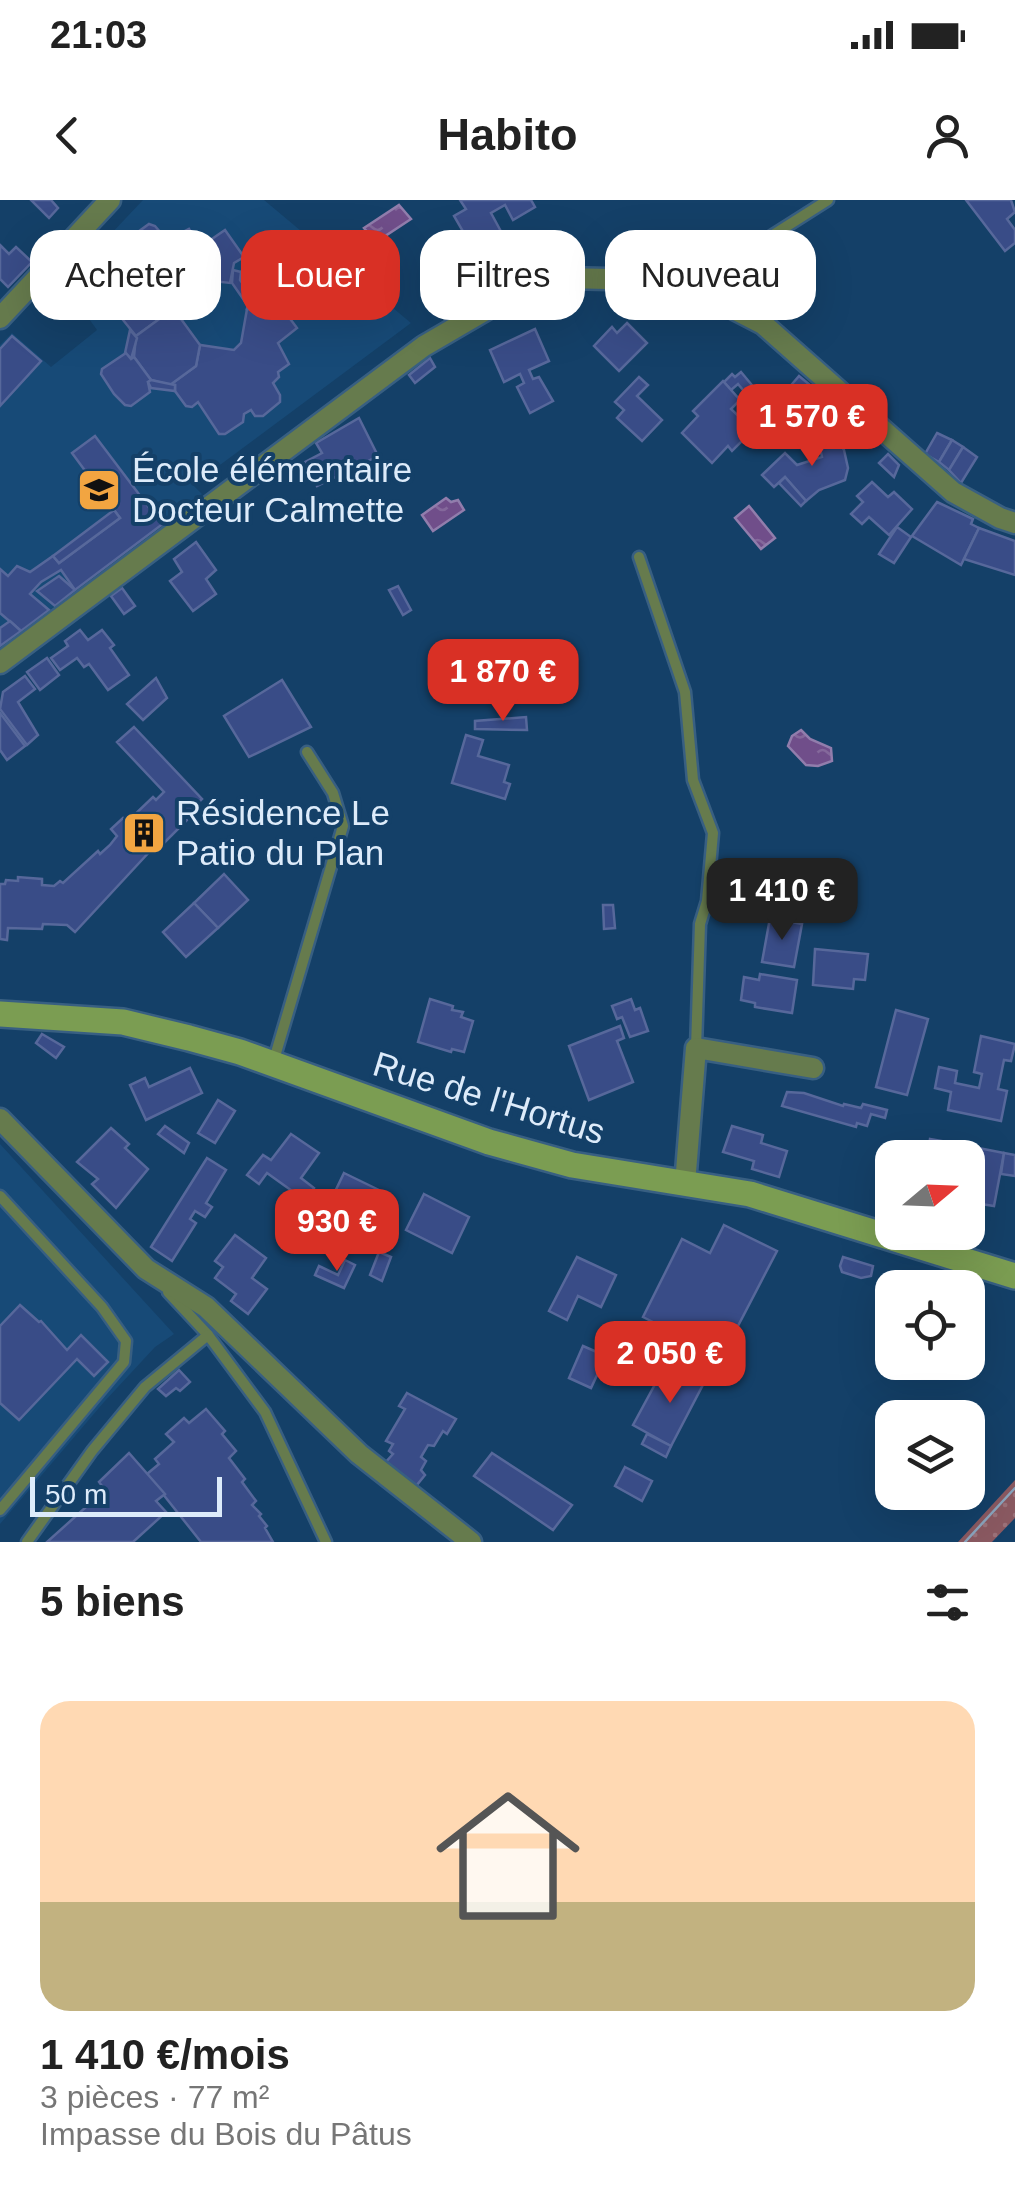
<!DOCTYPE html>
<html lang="fr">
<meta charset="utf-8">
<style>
:root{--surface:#fff;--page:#f6f6f6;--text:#222;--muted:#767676;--line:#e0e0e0;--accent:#d93025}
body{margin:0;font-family:Arial,sans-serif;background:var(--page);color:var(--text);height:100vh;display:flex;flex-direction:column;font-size:38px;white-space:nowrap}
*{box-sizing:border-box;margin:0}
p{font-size:32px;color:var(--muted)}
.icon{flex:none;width:55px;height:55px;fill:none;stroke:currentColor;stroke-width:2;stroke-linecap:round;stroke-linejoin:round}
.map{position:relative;height:1342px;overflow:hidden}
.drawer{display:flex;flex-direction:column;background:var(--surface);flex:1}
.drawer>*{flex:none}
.banner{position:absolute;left:30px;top:30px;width:955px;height:90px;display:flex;gap:20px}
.needle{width:65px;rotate:71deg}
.tools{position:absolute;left:875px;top:940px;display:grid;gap:20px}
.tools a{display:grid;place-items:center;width:110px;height:110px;border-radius:20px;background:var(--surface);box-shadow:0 10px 40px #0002;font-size:50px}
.scale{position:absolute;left:30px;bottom:25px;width:192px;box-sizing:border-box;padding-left:10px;border:5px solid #ddebfa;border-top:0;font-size:28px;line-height:35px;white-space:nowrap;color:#ddebfa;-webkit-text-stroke:8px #144068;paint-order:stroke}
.price{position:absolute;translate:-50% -85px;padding:0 22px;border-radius:20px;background:var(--accent);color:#fff;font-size:32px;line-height:65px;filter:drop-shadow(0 2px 5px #0008)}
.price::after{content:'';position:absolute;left:50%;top:60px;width:30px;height:22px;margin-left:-15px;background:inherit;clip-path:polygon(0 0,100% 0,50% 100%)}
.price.on{background:#222;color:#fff}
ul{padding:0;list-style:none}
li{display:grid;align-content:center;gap:20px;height:530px;padding:0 40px}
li+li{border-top:2px solid var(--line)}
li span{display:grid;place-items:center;height:310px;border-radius:30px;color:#555}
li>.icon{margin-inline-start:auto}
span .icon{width:180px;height:180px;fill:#fffc;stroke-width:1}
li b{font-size:42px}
h2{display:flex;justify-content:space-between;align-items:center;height:120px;padding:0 40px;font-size:42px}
.pill{padding:0 35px;border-radius:30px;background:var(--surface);box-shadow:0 10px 40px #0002;font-size:35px;line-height:90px}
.pill.on{background:var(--accent);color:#fff}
.status{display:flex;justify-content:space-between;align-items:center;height:70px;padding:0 50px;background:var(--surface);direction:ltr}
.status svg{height:28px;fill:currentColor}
header{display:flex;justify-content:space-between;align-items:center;height:130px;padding:0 40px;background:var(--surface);font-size:45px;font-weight:700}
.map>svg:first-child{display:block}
.built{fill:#174a77}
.grass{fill:url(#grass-dots)}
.water{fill:url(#water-ripples);stroke:#917dac;stroke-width:2.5}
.building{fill:#394c87;stroke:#57689b;stroke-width:2.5}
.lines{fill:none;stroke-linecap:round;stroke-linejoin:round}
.lane-casing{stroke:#385f82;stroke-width:15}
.street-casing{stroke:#385f82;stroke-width:25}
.secondary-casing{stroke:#385f82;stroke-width:30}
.lane{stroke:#667b4d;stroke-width:10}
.street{stroke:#667b4d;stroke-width:20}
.secondary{stroke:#7b9d52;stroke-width:25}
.tram{stroke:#89a4bd;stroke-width:2.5}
.labels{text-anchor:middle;stroke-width:8;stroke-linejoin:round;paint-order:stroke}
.poi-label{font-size:35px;fill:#ddebfa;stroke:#144068;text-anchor:start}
.street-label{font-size:35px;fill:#ddebfa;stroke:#144068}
</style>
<div class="status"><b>21:03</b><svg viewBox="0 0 49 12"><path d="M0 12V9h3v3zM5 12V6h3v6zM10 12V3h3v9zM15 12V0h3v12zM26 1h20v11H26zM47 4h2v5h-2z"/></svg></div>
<header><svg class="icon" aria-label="back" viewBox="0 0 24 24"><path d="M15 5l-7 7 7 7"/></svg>Habito<svg class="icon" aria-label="person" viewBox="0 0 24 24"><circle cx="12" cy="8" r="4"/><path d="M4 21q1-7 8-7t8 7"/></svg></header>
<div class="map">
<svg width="1015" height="1342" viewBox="0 0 1015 1342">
<defs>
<pattern id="grass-dots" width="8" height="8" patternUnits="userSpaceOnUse" patternTransform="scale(2.5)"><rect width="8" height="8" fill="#8a5961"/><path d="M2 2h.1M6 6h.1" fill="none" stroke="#9a7179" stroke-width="1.8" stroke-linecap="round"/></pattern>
<pattern id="water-ripples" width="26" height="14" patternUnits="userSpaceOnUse" patternTransform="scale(2.5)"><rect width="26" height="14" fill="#704e8a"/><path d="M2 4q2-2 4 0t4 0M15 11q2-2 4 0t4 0" fill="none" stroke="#84689b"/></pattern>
</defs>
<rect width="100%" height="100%" fill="#144068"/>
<g class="built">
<polygon points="143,0 264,0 411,123 193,285 202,294 0,448 0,145 12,133 51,167 97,130 69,91 73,74"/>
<polygon points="0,944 174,1134 155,1147 104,1202 0,1324"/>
</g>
<polygon class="grass" points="1015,1280 1015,1318 992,1342 958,1342"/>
<g class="water">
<polygon points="399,5 411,19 376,42 364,28"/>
<polygon points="446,298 451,302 458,300 464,310 433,331 422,315"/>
<polygon points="749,306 775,338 761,349 735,318"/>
<polygon points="801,530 810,539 831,548 832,561 818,566 806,565 788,546 792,536"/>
</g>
<g class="building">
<polygon points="31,0 51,0 58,8 49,18"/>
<polygon points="460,0 531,0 535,7 513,20 505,5 491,13 504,37 476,54 454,16 466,9"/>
<polygon points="966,0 1011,0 1015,12 1007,19 1015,30 1015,43 1005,51"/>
<polygon points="149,24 155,26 167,40 189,29 194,37 206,43 225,30 244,57 234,63 230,83 195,79 188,84 181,119 162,117 136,136 119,115 120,107 127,102 122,95 116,94 102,76 103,69 121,55 128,57 135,51 131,45 131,37"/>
<polygon points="0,45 9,54 16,47 32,62 8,87 0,79"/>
<circle cx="263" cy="77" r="22"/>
<polygon points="233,70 241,72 240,80 254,99 262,100 261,110 247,109 248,106 232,83"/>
<polygon points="279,104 297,128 278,143 289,164 278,172 279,177 273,183 280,195 280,202 263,216 255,216 251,210 244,214 243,222 225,234 219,234 198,202 192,207 186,206 175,191 175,185 170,185 196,166 200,145 234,150 241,143 247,109 268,112"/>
<polygon points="162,117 181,119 200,145 196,166 170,185 151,180 134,157 136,136"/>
<polygon points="627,123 647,143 619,171 594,146 612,127 617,133"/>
<polygon points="535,129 549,161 529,170 533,179 539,177 553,201 530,213 517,187 524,183 520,174 504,182 490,150"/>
<polygon points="130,130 137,138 131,159 125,153"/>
<polygon points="12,136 41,161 0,206 0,149"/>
<polygon points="126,153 131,159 134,157 151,180 148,182 150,192 131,206 125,205 114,194 101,174 102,169"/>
<polygon points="430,158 435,167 415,183 409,175"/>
<polygon points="741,172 766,202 758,208 738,184 731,190 724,182 732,174 735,177"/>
<polygon points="799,176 828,200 816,214 787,190"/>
<polygon points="639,177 648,185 637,196 662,220 642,241 617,218 624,210 615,202"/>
<polygon points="151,180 175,185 175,191 151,188 148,182"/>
<polygon points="723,181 740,200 731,209 753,230 732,251 728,246 712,263 682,233 698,216 693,211"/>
<polygon points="359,218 378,256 317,286 305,262 322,253 316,243"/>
<polygon points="937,233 952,240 939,262 925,254"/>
<polygon points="833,234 844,250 848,268 845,280 819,290 806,301 785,277 774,287 762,275 785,253 797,265 822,257 818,239"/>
<polygon points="95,236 160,322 164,323 75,390 61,370 41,382 30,394 49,410 21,431 0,413 0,369 8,376 17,366 30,372 53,356 59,363 120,318 72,253"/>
<polygon points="952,240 963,247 949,270 939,262"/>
<polygon points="963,247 977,257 961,283 949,270"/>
<polygon points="888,254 899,265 894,277 879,263"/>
<polygon points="785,277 806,301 801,306 779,283"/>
<polygon points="872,282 888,297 894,292 912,309 889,335 869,317 862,324 851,314 863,302 857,296"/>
<polygon points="937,302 973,319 971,324 979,328 961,365 912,336"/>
<polygon points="114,310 120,318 59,363 53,356"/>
<polygon points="897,327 911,337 894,363 879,354"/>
<polygon points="979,328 1015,341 1015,375 964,359"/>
<polygon points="196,342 216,370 206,379 216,394 193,411 170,381 182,372 174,359"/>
<polygon points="59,376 75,390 55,406 37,391"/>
<polygon points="398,386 411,410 403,415 389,390"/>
<polygon points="122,388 135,406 124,414 111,396"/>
<polygon points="10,421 21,431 0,446 0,428"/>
<polygon points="80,430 88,440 102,430 114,445 110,448 129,475 108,490 89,464 84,467 77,458 60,470 51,458 68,446 65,441"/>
<polygon points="47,458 59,475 40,490 27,472"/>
<polygon points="25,476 35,489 18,502 38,535 27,545 0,509 3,492"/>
<polygon points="156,478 167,498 143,520 127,504"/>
<polygon points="282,480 311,527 249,557 224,516"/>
<polygon points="0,513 25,546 7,560 0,550"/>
<polygon points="526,517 527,530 475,529 475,521"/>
<polygon points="134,527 202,599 186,615 189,618 156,651 153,648 75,732 67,725 43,724 42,729 8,728 7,740 0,739 0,684 5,684 6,680 18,681 18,677 42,679 42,685 54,686 60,681 63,683 98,651 100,654 110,645 117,636 111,629 123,618 127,622 153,597 156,600 164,592 117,542"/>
<polygon points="466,535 483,540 478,556 509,565 504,582 510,584 505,599 452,583"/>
<polygon points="224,674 248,700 218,728 194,703"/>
<polygon points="194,703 218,728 186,757 163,732"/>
<polygon points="603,705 613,705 615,728 604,729"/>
<polygon points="770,718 802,724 794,767 762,762"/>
<polygon points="815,749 868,754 865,780 854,779 853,789 813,785"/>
<polygon points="760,774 797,780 792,813 755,807 755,803 741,800 744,777 759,780"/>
<polygon points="430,799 453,806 452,810 463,812 461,817 473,821 464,852 452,849 451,852 418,842"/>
<polygon points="631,799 635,810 640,808 648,831 630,837 622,817 617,819 612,806"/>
<polygon points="896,810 928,819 907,895 876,887"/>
<polygon points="620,826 624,838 617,841 633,882 589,900 569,846"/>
<polygon points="42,834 64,847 56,858 36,843"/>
<polygon points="981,836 1015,844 1011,861 1004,860 998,889 1007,891 1001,921 948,910 951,892 935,888 939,867 957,871 955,883 979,888 982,874 974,872"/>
<polygon points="190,868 202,893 146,920 130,885 145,878 149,887"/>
<polygon points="787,892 804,893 843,906 844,904 861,908 863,904 887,910 885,918 871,914 867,926 857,923 856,927 782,906"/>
<polygon points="218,900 235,911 215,943 198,933"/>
<polygon points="165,926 189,943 184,953 158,934"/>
<polygon points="732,926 763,935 761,943 787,951 779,977 752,969 754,961 723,952"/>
<polygon points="111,928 129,944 125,948 148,969 116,1008 92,984 98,979 77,962"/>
<polygon points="291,934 319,953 301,978 314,988 306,1001 267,973 259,984 247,975 263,955 271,960"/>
<polygon points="930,939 953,943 950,958 927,958"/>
<polygon points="953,943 1004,953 994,1006 968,1002 975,966 968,965 968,958 950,958"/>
<polygon points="1004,953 1015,955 1015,976 1001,974"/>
<polygon points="207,958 226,970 206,1003 212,1007 205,1017 195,1011 190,1019 196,1023 172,1061 151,1047"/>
<polygon points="344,973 381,991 369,1017 331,1000"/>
<polygon points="424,994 469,1017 452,1053 406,1030"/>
<polygon points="724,1025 777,1051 727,1147 724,1146 719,1155 643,1117 682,1039 710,1053"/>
<polygon points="235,1035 266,1058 252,1078 267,1089 248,1114 231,1101 236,1094 215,1078 223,1067 215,1061"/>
<polygon points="379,1052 391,1057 382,1081 370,1075"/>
<polygon points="577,1057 616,1075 601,1107 578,1096 567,1120 549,1111"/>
<polygon points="843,1057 873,1066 871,1076 861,1078 842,1072 840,1066"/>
<polygon points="345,1060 355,1065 344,1088 315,1075 319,1066 338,1075"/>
<polygon points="20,1105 39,1122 41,1121 67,1150 81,1135 108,1162 94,1176 77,1159 19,1220 0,1203 0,1126"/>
<polygon points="583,1146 606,1156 591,1188 569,1178"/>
<polygon points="684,1166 707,1177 671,1246 633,1225 659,1177 674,1185"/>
<polygon points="179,1170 190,1182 180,1191 176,1188 166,1196 158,1189"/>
<polygon points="407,1193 456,1219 447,1234 443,1231 434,1246 428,1245 421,1257 426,1261 421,1270 425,1275 416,1286 384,1264 393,1254 389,1251 393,1244 386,1241 405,1209 399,1206"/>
<polygon points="206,1209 225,1231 222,1234 236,1251 229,1258 245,1279 242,1282 256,1301 252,1305 261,1314 259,1316 267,1326 265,1328 273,1342 201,1342 147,1274 159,1264 155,1259 174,1242 166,1234 184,1218 189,1223"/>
<polygon points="647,1234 671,1246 666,1257 642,1244"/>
<polygon points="129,1253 165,1294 156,1301 166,1312 133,1342 47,1342 105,1290 99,1282"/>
<polygon points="492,1253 572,1305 553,1330 474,1276"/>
<polygon points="625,1267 652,1281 642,1301 615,1286"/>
</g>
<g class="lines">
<g class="lane-casing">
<g id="lane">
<polyline points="699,91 762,42 828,0"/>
<polyline points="639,357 685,492 693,580 713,633 707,701 700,724 696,848"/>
<polyline points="273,863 343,626 333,593 307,552"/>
<polyline points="0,996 102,1107 126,1141 124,1162 0,1310"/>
<polyline points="168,1092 208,1135 265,1212 326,1342"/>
<polyline points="27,1342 92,1251 145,1187 208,1135"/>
</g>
</g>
<g class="street-casing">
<g id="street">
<polyline points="0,118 110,0"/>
<polyline points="0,463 424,146 527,86 565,78 651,80 699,91 763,124 953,292 1000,318 1015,323"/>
<polyline points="0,919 146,1069 206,1107 359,1254 471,1342"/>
<polyline points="685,984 696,848 813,868"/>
</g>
</g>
<g class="secondary-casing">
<polyline id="secondary" points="0,814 123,822 189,838 240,852 489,942 572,965 750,994 1015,1076"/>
</g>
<use href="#lane" class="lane"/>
<use href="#street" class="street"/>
<use href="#secondary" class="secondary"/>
<polyline class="tram" points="965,1342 1015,1288"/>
</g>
<defs>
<g id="school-square" transform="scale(2.25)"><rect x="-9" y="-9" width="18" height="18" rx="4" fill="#f2a541" stroke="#144068"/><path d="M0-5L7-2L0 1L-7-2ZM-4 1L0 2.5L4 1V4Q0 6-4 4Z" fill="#111"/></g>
<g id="building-square" transform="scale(2.25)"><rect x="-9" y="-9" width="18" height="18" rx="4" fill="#f2a541" stroke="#144068"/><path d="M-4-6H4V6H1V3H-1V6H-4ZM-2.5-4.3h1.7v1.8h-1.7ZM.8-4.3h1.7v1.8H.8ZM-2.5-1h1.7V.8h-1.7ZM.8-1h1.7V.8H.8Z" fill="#111"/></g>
</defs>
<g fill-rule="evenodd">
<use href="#school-square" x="99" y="290"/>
<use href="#building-square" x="144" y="633"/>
</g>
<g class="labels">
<g class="poi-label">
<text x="132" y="282">École élémentaire<tspan x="132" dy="40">Docteur Calmette</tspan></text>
<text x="176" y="625">Résidence Le<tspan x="176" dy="40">Patio du Plan</tspan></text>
</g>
<g class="street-label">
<text transform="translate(489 898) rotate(17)" y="12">Rue de l'Hortus</text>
</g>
</g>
</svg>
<div class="tools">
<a><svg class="needle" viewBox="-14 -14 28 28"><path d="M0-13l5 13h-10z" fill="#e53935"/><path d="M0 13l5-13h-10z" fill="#767676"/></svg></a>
<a><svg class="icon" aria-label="locate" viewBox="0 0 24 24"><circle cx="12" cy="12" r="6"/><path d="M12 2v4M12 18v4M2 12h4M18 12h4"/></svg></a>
<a><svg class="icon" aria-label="layers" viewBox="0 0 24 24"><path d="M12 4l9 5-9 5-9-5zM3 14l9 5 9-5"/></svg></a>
</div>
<div class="scale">50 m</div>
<b class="price" style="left:812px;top:269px">1 570 €</b>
<b class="price" style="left:503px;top:524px">1 870 €</b>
<b class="price on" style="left:782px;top:743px">1 410 €</b>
<b class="price" style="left:337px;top:1074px">930 €</b>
<b class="price" style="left:670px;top:1206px">2 050 €</b>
<div class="banner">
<a class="pill">Acheter</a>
<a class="pill on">Louer</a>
<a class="pill">Filtres</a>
<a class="pill">Nouveau</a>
</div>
</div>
<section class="drawer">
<h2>5 biens<svg class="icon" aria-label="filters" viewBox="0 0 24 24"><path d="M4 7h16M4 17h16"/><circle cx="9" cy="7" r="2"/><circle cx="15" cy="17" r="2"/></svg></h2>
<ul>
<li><span style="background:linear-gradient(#ffd9b3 65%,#c2b280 0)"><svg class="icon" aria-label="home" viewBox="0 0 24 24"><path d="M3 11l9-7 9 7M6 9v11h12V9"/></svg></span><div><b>1 410 €/mois</b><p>3 pièces · 77 m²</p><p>Impasse du Bois du Pâtus</p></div></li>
</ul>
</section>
